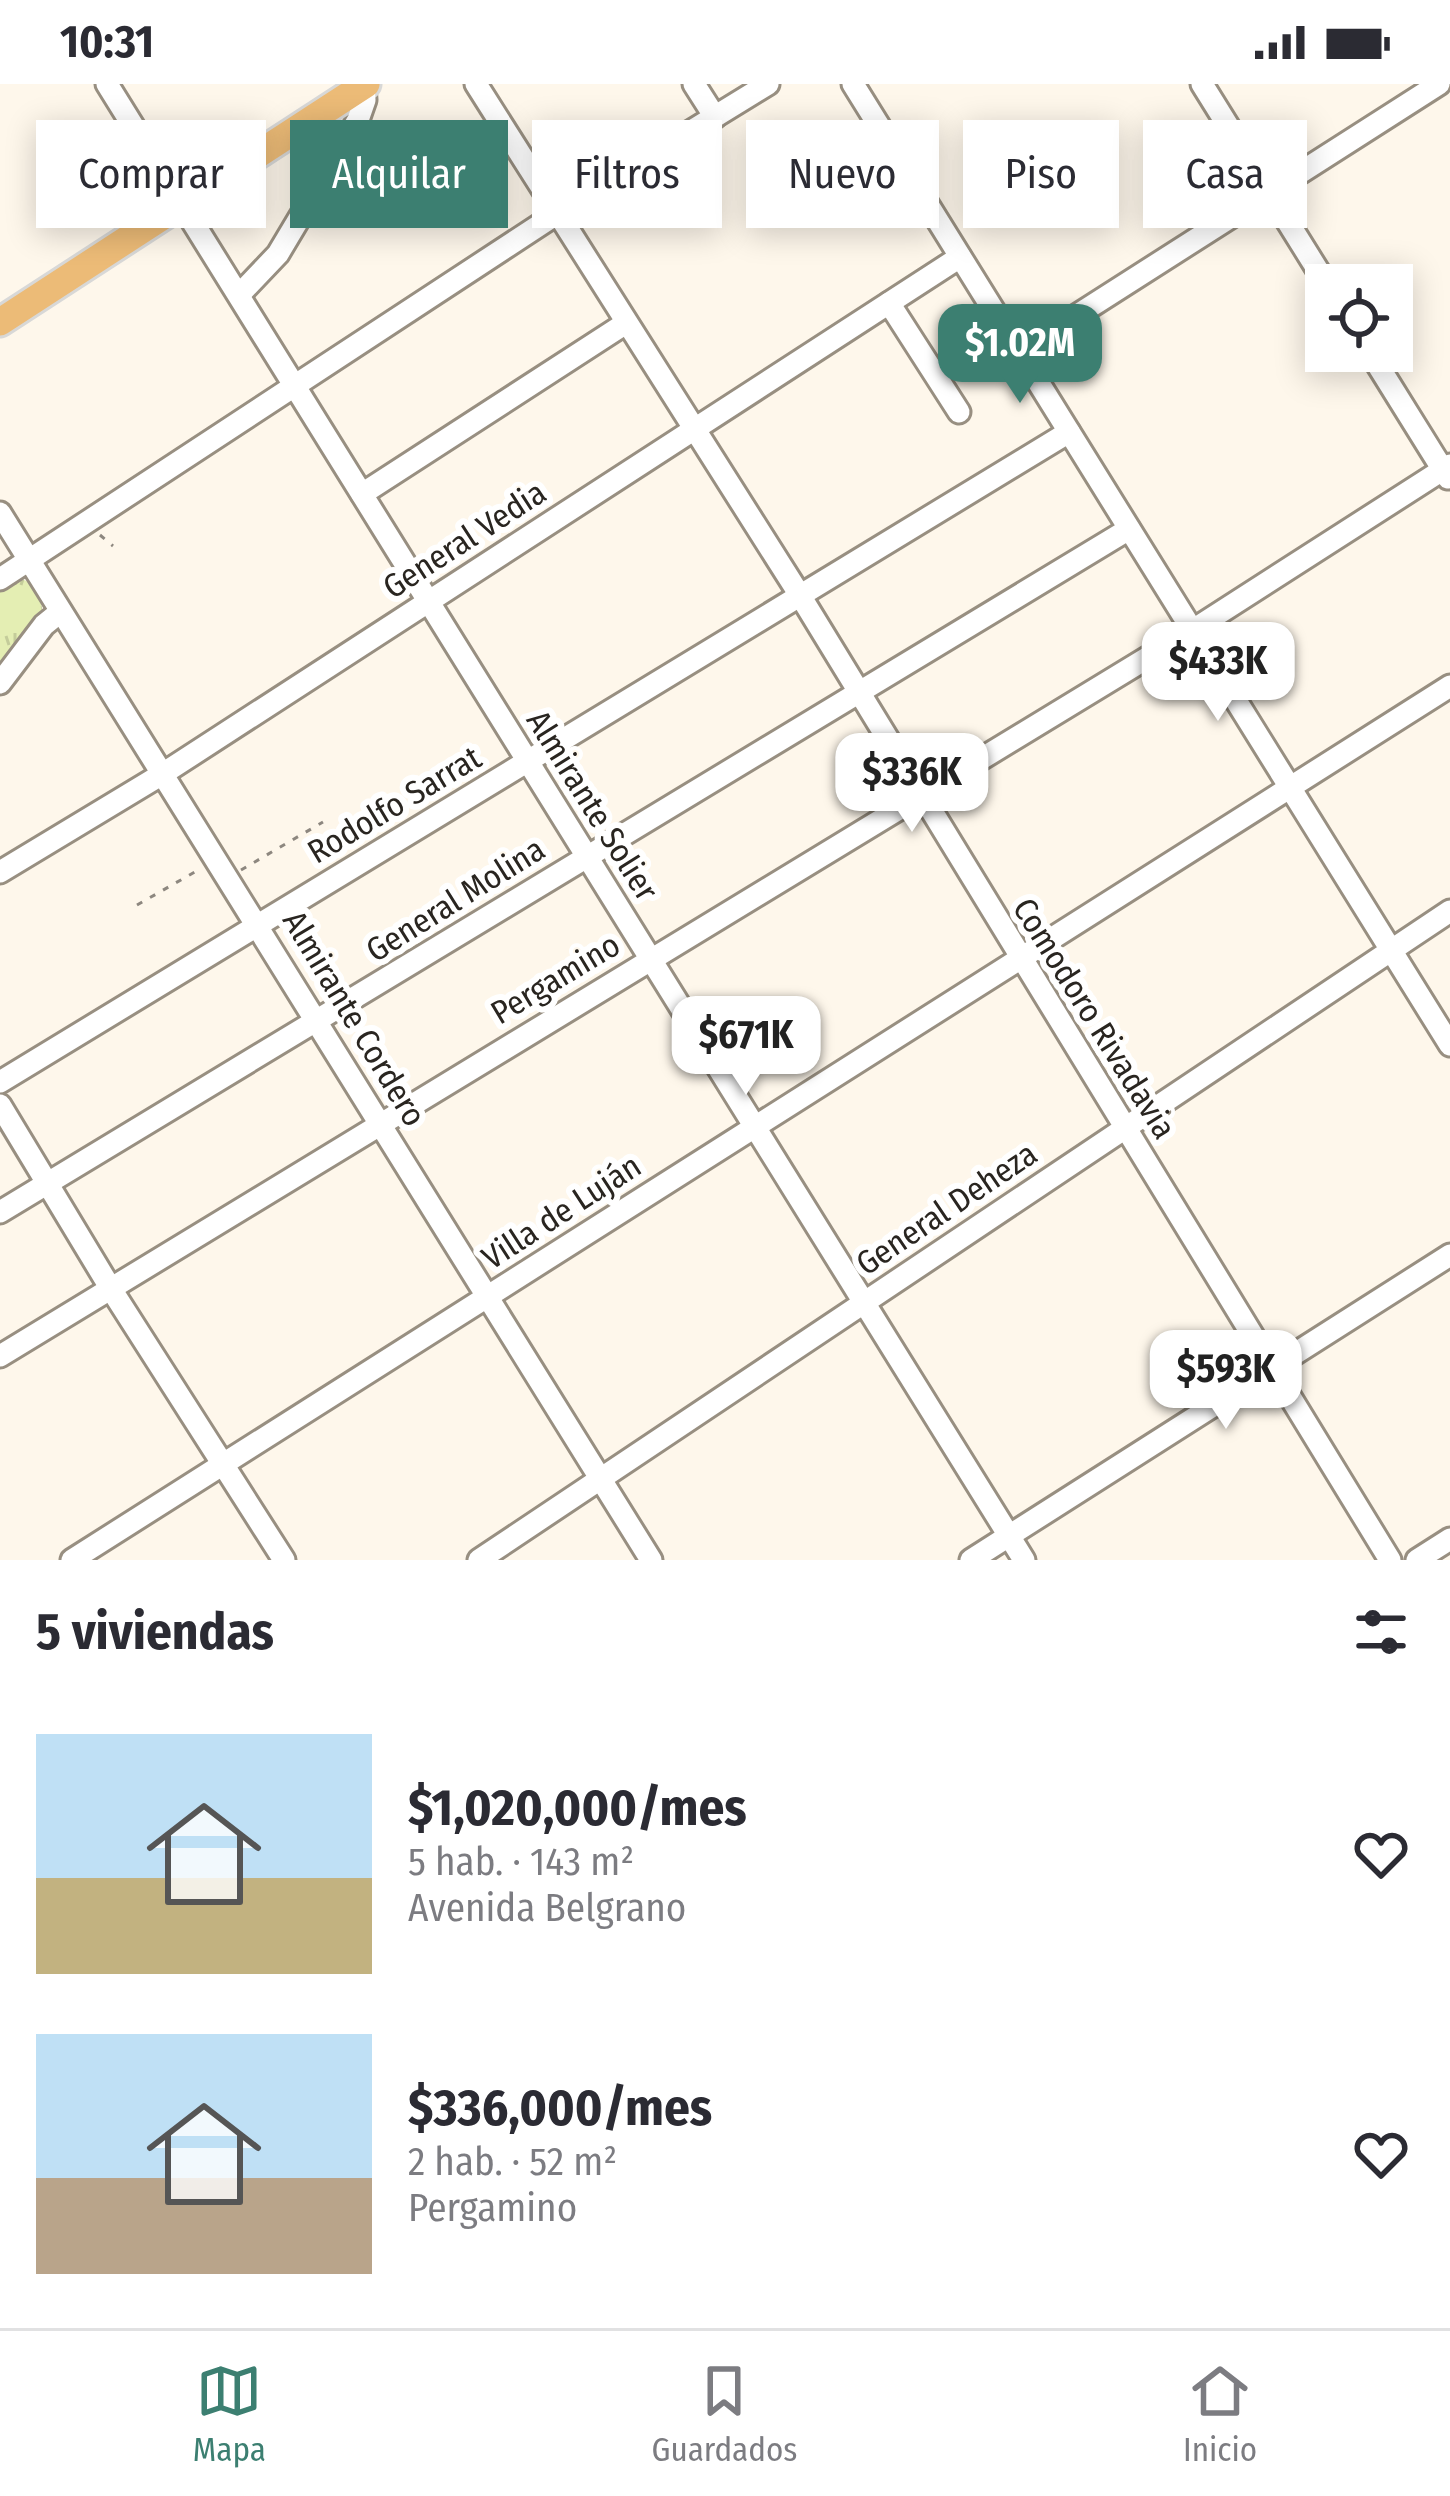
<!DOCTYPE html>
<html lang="es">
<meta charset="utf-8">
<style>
:root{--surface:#fff;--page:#f7f7f7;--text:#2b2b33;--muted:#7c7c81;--line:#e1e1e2;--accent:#3c7f71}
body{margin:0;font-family:"Fira Sans Condensed",sans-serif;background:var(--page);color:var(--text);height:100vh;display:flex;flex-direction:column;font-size:45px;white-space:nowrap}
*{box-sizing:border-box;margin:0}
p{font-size:39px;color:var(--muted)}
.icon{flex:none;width:66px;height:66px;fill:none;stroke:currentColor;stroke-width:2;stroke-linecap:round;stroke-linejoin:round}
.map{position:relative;height:1476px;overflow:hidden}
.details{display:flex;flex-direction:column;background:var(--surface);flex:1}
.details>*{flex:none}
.guide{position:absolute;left:36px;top:36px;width:1380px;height:108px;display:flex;gap:24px}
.fabs{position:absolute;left:1305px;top:180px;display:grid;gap:24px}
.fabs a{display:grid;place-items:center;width:108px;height:108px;border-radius:0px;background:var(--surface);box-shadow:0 6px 30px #0003;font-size:60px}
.price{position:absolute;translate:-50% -102px;padding:0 27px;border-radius:24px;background:#fff;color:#222;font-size:39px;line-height:78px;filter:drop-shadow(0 3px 6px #0008)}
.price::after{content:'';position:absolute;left:50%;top:72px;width:36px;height:27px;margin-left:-18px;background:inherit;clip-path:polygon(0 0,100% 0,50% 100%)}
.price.active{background:var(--accent);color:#fff}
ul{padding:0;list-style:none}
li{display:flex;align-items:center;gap:36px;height:300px;padding:0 36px}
li span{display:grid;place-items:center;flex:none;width:336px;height:240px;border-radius:0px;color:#555}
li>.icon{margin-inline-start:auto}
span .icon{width:144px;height:144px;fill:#fffc;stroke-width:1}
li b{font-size:51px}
h2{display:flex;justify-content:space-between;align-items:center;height:144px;padding:0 36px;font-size:51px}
.pill{padding:0 42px;border-radius:0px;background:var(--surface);box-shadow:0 6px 30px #0003;font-size:42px;line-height:108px}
.pill.active{background:var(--accent);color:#fff}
.status{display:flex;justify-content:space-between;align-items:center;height:84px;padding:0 60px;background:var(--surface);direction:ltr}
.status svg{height:33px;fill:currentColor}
.menu{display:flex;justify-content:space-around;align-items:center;height:168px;border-top:3px solid var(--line);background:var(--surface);font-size:33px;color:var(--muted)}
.menu a{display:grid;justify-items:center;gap:6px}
.menu .active{color:var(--accent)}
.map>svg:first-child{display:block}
.park{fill:url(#park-tufts)}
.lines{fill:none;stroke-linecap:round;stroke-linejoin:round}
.minor-casing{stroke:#988f81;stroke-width:27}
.major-casing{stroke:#d8d8d7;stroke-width:33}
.path{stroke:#8d877f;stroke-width:3;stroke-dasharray:6 9;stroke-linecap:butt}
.minor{stroke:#fff;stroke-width:21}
.major{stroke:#ecbb77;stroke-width:27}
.labels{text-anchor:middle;stroke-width:12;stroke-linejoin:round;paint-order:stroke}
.street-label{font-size:33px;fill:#292520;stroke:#fff}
</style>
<div class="status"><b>10:31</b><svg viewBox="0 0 49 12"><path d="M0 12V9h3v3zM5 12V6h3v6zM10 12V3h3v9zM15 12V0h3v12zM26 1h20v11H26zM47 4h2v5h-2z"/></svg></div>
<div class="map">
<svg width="1450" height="1476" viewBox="0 0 1450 1476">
<defs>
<pattern id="park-tufts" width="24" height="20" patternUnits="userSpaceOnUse" patternTransform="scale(3)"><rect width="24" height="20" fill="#e4eeb3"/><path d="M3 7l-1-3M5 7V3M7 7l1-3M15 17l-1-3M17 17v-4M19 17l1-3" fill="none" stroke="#c4cc9a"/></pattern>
</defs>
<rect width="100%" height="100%" fill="#fef7eb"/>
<path class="park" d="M16,494C37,497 43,513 42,533L0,588V505Z"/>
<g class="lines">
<g class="minor-casing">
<g id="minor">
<polyline points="107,0 1024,1476"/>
<polyline points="476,0 801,513 1390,1476"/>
<polyline points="694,0 715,33"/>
<polyline points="853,0 1450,961"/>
<polyline points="1202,0 1327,201"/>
<polyline points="239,211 278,170 358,36 365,16 364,1"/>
<polyline points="889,219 959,328"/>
<polyline points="1021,267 1439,0"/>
<polyline points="1369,267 1448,394"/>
<polyline points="362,410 626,239"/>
<polyline points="0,429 651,1476"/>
<polyline points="0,495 558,129 768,0"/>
<polyline points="0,599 44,541 60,528"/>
<polyline points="0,788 164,689 960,173"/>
<polyline points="0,998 1069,348"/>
<polyline points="0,1021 111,1205 284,1476"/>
<polyline points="0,1128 1129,445"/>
<polyline points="0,1272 1193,546 1450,381"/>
<polyline points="72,1476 1450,602"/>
<polyline points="479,1476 1450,827"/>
<polyline points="971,1476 1450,1171"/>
<polyline points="1417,1476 1450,1455"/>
</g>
</g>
<g class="major-casing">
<polyline id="major" points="0,238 366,0"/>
</g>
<g class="path">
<polyline points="100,451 113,462"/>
<polyline points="241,786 323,738"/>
<polyline points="137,821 200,785"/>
</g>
<use href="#minor" class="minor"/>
<use href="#major" class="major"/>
</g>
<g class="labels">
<g class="street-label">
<text transform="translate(464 455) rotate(-33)" y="12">General Vedia</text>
<text transform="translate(394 720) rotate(-31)" y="12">Rodolfo Sarrat</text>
<text transform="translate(593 721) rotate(58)" y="12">Almirante Solier</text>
<text transform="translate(455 815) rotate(-32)" y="12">General Molina</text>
<text transform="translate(555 894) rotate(-31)" y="12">Pergamino</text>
<text transform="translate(355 934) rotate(59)" y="12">Almirante Cordero</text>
<text transform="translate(1095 934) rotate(58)" y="12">Comodoro Rivadavia</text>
<text transform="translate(946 1124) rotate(-34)" y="12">General Deheza</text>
<text transform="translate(561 1127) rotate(-33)" y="12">Villa de Luján</text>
</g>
</g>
</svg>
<div class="fabs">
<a><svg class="icon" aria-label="locate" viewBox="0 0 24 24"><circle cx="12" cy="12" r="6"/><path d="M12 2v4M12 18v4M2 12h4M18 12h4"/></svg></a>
</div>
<b class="price active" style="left:1020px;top:322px">$1.02M</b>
<b class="price" style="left:1218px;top:640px">$433K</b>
<b class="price" style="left:912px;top:751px">$336K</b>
<b class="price" style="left:746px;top:1014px">$671K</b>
<b class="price" style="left:1226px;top:1348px">$593K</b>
<div class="guide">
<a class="pill">Comprar</a>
<a class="pill active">Alquilar</a>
<a class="pill">Filtros</a>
<a class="pill">Nuevo</a>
<a class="pill">Piso</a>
<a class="pill">Casa</a>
</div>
</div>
<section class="details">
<h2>5 viviendas<svg class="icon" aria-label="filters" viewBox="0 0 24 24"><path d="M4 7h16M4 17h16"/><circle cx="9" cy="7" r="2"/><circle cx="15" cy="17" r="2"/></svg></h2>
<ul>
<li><span style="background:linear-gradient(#bfe0f5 60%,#c2b280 0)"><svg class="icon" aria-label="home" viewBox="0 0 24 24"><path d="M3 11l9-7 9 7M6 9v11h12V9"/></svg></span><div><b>$1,020,000/mes</b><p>5 hab. · 143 m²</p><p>Avenida Belgrano</p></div><svg class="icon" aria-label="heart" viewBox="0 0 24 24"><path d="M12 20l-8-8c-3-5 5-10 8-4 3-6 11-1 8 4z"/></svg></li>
<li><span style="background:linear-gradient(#bfe0f5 60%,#b9a48a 0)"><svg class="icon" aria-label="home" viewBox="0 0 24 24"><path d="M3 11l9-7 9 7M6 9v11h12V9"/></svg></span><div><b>$336,000/mes</b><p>2 hab. · 52 m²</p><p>Pergamino</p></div><svg class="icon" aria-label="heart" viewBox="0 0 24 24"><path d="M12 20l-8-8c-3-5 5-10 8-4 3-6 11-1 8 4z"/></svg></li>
</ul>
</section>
<nav class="menu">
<a class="active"><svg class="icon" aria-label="map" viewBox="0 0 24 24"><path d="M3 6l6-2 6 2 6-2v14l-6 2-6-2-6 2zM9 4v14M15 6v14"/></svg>Mapa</a>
<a><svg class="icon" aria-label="saved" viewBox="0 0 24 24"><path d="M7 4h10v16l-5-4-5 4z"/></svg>Guardados</a>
<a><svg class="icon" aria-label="home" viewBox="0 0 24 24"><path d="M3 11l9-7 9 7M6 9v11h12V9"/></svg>Inicio</a>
</nav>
